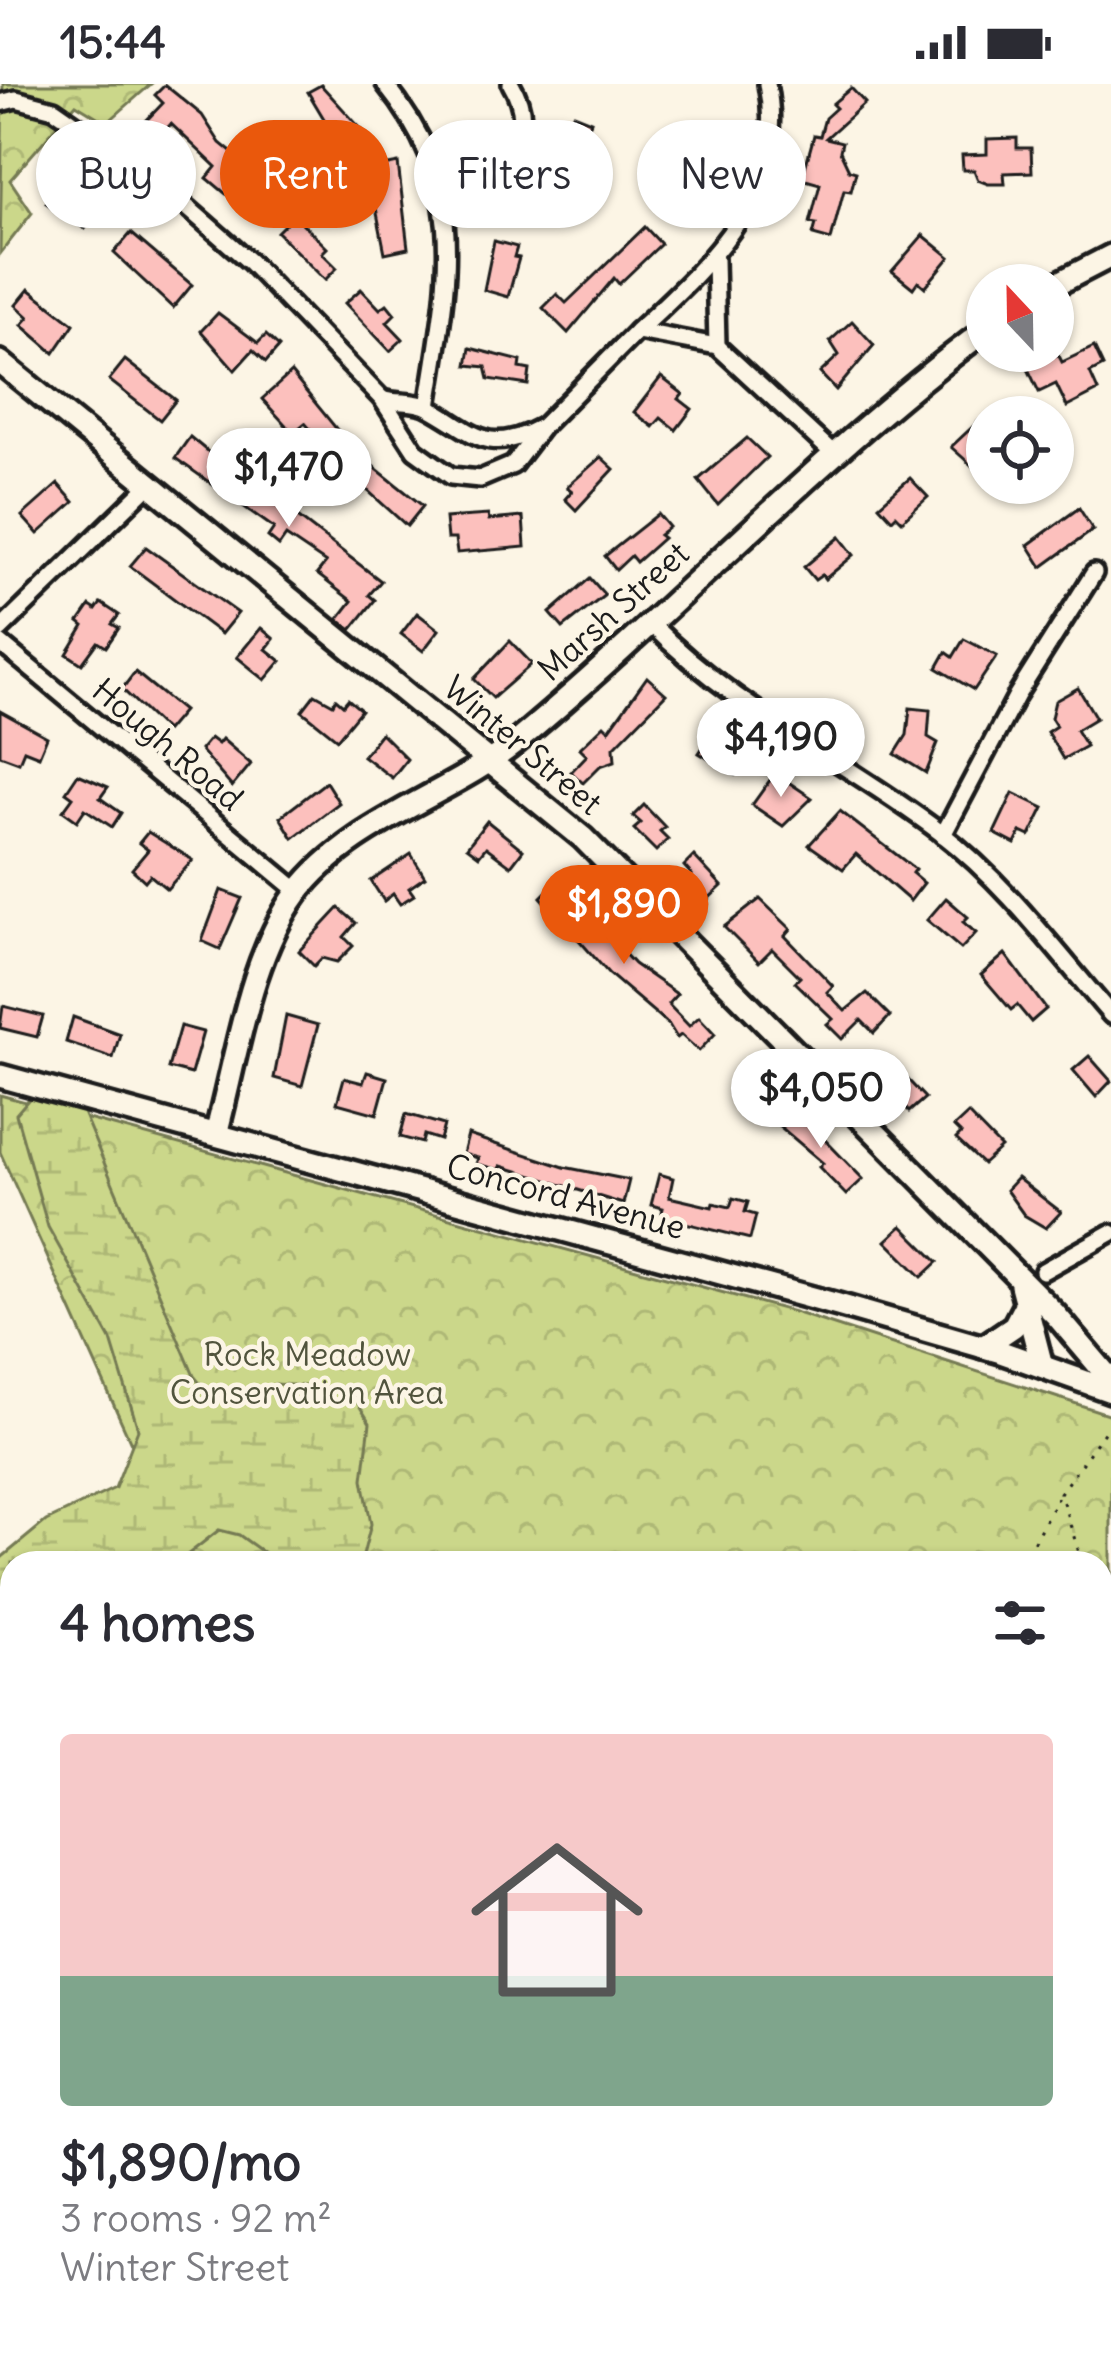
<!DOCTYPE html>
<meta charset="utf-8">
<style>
:root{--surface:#fff;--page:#f2f2f3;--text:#2b2b33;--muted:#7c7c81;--accent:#ea580c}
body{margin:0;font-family:Delius,sans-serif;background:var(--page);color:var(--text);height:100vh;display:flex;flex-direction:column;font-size:45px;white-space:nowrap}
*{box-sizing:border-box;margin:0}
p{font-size:39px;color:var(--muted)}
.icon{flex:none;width:66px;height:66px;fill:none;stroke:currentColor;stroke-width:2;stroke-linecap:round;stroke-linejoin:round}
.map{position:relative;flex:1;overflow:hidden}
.details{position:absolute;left:0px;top:1467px;width:1113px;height:804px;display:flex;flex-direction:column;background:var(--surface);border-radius:36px 36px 0 0;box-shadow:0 3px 9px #0004}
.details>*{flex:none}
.guide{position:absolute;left:36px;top:36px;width:1041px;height:108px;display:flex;gap:24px}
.needle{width:78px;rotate:338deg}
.fabs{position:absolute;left:966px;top:180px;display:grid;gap:24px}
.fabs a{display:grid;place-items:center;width:108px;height:108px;border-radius:50%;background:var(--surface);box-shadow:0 3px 9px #0004;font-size:60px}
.price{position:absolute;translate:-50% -102px;padding:0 27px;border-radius:42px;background:#fff;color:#222;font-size:39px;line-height:78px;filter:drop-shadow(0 3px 6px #0008)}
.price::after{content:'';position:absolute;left:50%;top:72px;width:36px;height:27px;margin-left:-18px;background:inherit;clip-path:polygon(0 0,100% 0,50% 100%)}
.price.current{background:var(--accent);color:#fff}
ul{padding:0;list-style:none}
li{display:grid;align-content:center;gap:24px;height:636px;padding:0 60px}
li span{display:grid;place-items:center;height:372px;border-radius:12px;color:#555}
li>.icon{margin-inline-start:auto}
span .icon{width:216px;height:216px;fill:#fffc;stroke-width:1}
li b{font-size:51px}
h2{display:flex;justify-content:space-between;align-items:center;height:144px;padding:0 60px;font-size:51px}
.chip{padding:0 42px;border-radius:54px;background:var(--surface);box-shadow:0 3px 9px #0004;font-size:42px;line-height:108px}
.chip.current{background:var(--accent);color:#fff}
.status{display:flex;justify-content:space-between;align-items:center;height:84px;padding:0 60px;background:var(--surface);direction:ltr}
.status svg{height:33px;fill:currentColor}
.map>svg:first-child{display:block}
.forest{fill:url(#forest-crowns);stroke:#747a53;stroke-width:3}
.wetland{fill:url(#wetland-marsh);stroke:#747a53;stroke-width:3}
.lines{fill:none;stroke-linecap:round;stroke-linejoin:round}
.stream{stroke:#728a9f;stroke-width:6}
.building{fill:#fcc0bd;stroke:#1c1c1c;stroke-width:3}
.street-casing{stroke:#1c1c1c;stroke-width:24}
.secondary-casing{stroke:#1c1c1c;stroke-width:30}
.path{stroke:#1c1c1c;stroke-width:3;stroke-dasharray:3 9;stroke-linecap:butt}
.street{stroke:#fcf5e5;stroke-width:15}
.secondary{stroke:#fcf5e5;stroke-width:21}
.labels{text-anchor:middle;stroke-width:9;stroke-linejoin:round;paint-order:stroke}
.street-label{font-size:33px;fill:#1c1c1c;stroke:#fcf5e5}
.park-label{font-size:33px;fill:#51543d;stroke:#fcf5e5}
</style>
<div class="status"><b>15:44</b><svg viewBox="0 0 49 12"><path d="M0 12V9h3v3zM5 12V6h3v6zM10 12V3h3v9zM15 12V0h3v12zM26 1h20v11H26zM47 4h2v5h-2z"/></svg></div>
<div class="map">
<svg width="1111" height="2271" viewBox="0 0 1111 2271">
<defs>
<pattern id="forest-crowns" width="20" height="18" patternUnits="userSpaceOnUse" patternTransform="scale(3)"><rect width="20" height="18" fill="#cbd78a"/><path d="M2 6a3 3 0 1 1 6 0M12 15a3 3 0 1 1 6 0" fill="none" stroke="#aeb876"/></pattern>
<pattern id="wetland-marsh" width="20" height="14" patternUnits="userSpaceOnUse" patternTransform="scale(3)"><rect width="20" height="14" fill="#cbd78a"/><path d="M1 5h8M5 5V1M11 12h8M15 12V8" fill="none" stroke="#aeb876"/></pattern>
</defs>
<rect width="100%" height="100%" fill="#fcf5e5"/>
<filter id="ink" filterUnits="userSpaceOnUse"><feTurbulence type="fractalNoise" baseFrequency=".00833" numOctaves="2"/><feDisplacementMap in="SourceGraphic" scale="24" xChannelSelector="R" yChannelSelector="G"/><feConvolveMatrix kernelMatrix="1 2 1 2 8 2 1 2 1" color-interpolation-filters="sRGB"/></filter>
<g filter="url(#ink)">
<g class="forest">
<polygon points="3,0 151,0 107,39 76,20 10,96 32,129 0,170"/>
<polygon points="0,1011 794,1228 1111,1331 1111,2271 0,2271 0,1888 12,1893 12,2259 1101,2259 1101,1479 185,1479 0,1068"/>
</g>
<g class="wetland">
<polygon points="45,996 73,1005 194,1292 212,1314 234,1315 275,1300 349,1305 370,1339 363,1395 371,1440 361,1479 278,1479 239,1451 219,1446 177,1479 12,1479 12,1540 0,1549 0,1475 46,1437 115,1404 138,1345 111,1256 48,1143 16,1030"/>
<polygon points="0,1842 12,1845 12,2130 0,2130"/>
</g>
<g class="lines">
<g class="stream">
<polyline points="0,1886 12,1902"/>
<polyline points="329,2271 331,2259"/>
</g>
</g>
<g class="building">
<polygon points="165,1 202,31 220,59 262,93 254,103 249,99 236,114 226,110 207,94 216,83 171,40 157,55 142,41 163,19 155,11"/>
<polygon points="321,1 363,47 339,60 308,8"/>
<polygon points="851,4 865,19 826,54 842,58 840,67 849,86 856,88 851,107 844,106 831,156 813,151 816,140 810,139 820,100 802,95 814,51 820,52 825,34 836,24 832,20"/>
<polygon points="573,30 591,37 586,51 601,57 578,115 555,106"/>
<polygon points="708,44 727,53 687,119 662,107 673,85 662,80 669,65 683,72 691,56 700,60"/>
<polygon points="1017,54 1017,64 1031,64 1032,88 1004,89 1005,100 988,100 978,96 974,86 963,86 962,71 987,70 987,55"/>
<polygon points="398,79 408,164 385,169 370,94 381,91 379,83"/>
<polygon points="72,86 86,98 81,105 100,125 85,145 46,119"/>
<polygon points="294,131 327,164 322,169 337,184 325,196 277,148"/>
<polygon points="645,143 661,160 619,200 614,194 568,249 543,224 557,210 566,219"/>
<polygon points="131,149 192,201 173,224 114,169"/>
<polygon points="923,151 950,173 925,203 918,197 913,204 892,187"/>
<polygon points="494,157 517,163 514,173 519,174 508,213 484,206"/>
<polygon points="29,205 74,240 54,269 22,241 29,233 16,221"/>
<polygon points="361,205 380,225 387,220 395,230 387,238 403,255 390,267 345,219"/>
<polygon points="218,229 258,259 266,251 279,263 266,278 253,266 235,286 201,247"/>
<polygon points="852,237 874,261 836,306 820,289 839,271 830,257"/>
<polygon points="1094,263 1103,282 1090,289 1098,307 1067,323 1056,300 1039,308 1028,285 1058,270 1062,278"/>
<polygon points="470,264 521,277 520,284 530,286 528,301 489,295 486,283 467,281"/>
<polygon points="125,276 176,316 160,336 109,296"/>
<polygon points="291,289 339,348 324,361 305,339 293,349 262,315"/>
<polygon points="661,293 683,310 679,315 692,325 676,346 661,334 653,343 634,328"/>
<polygon points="980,336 987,344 987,395 951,363"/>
<polygon points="190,353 255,407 262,397 277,409 273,414 381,497 369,511 375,516 351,546 338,535 352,517 317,490 326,479 286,452 279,462 268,453 274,444 175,374"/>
<polygon points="747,354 767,373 718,421 698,396"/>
<polygon points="358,370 423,422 407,442 345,386"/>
<polygon points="601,373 614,385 576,426 565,415 572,407 567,403"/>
<polygon points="910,394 928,413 902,437 896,431 892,435 879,421"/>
<polygon points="58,400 74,418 38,450 22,432"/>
<polygon points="1079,424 1093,446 1042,483 1028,461"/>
<polygon points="658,430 669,443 659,451 663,454 636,478 631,472 616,486 605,472"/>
<polygon points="488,431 489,436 523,433 525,463 457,469 455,455 447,455 445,434"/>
<polygon points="840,453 854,471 825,495 822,491 815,496 804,483"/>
<polygon points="146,463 238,529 221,550 130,482"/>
<polygon points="590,494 605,511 563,544 550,529"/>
<polygon points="101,519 119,531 112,540 119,544 106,563 98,558 82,580 67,570 84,542 79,538 90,522 96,526"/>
<polygon points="417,529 439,546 423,567 401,550"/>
<polygon points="261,544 274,555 266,565 281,577 265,596 237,573"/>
<polygon points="964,555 997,572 974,606 937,584 946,568 953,573"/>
<polygon points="510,557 532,580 493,614 474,595"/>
<polygon points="135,588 183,627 166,647 122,605"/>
<polygon points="647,593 666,610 614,663 615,677 600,682 583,699 571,688 587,671 580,664 604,641 609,646"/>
<polygon points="1078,604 1096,634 1076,646 1086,662 1063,675 1047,648 1056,642 1051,634 1055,617"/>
<polygon points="315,610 333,620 336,615 343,621 348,615 361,626 337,655 302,627"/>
<polygon points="910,624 930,626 928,653 938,659 926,689 895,670 907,651"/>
<polygon points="0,627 47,653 39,672 24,666 19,678 0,671"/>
<polygon points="714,647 747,672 735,691 699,669"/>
<polygon points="381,649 407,675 392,694 363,672"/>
<polygon points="210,654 218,660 222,655 251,680 232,703 200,666"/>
<polygon points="775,689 812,714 783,742 752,721"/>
<polygon points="78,690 108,703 100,714 121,729 112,743 85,725 77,737 63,727 73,713 66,708"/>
<polygon points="326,698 339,719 293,754 280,733"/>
<polygon points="1013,709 1044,724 1030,752 1021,748 1015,760 994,749"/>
<polygon points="644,721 665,743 660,747 668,755 656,767 634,745 641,739 633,732"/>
<polygon points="840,727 915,785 912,789 924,799 910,817 856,770 843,785 809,761"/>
<polygon points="487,737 523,766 511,782 486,763 479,772 467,763"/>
<polygon points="148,748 193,776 167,805 150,791 145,797 132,785 148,766 139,759"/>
<polygon points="411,770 425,793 409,804 414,811 400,820 393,810 384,817 371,797"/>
<polygon points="694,772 722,802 705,818 686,797 692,791 684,782"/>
<polygon points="557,797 634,880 677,910 668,920 689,942 699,933 715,950 699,967 681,951 677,954 669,941 609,890 541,813"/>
<polygon points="221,806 242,814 220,865 202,857"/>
<polygon points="946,814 968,833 963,838 976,849 961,865 927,836"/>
<polygon points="760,815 791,845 785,852 833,902 827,908 845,927 867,909 890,932 874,949 861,936 842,955 827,940 833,935 795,898 800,893 772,865 759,878 724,843"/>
<polygon points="339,824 356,839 344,853 353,862 337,878 322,874 314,882 299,867"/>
<polygon points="1005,870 1046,925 1031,938 1017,921 1011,926 981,891"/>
<polygon points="3,922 43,932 37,953 0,944"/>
<polygon points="286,932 318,941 302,1002 274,994"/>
<polygon points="73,933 120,950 113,974 66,958"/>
<polygon points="180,942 203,948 191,990 168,984"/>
<polygon points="1089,972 1111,997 1096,1013 1073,986"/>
<polygon points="895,982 925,1014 909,1028 880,996"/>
<polygon points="367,988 387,994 377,1030 337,1019 344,994 363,999"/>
<polygon points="794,1024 863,1095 846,1111 819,1083 823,1079 777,1040"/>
<polygon points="406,1030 444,1041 440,1056 424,1051 422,1059 400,1053"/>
<polygon points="968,1030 1001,1064 983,1080 956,1055 961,1050 954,1043"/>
<polygon points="468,1051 564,1083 629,1096 623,1120 501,1082 500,1086 476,1080 478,1074 463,1070"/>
<polygon points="659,1090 673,1094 669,1113 712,1123 713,1119 730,1123 733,1114 748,1118 745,1128 756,1131 750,1155 661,1133 663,1124 651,1121"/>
<polygon points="1017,1094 1061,1128 1046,1144 1024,1131 1006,1106"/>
<polygon points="902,1142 938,1178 922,1193 886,1157"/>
</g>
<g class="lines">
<g class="street-casing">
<g id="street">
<path d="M385,0C472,108 447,198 428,323"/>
<polyline points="0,19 16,15 54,25 156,96 250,178 382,315 415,366 451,392 480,395 513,381 542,343 637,247 717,262 836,372"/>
<path d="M442,108C487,87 546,59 511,0"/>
<polyline points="715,175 717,262"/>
<path d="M637,247C708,181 789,108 767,0"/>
<path d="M382,315C397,320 413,316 428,323C472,346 485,373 539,344"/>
<path d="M650,539C736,627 844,675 941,749C1006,799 1058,870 1111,931"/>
<polyline points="0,546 151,399"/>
<polyline points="0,559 298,807"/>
<polyline points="943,751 1017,611 1094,489"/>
<polyline points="1043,1187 1111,1149"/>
</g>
</g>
<g class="secondary-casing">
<g id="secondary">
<polyline points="1053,202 1111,172"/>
<polyline points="0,278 583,754 1055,1230 1111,1296"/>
<polyline points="0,992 838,1221 1001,1268 1111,1307"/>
<path d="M216,1050C237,973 249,874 297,809C352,736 453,711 521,654C679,522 821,368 987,245"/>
<polyline points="1021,1201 1042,1282"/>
<polyline points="983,1263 1014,1242 1026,1219"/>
</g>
</g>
<g class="path">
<polyline points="1082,1478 1060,1409 1111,1339"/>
<polyline points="887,1479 913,1479"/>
<polyline points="1022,1479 1059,1411"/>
<polyline points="1042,1479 1082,1478"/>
<polyline points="1101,1498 1111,1512"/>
<polyline points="1101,1977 1111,1972"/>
<polyline points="0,2130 12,2132"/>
<polyline points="266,2259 271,2271"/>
<polyline points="858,2259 863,2271"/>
<polyline points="516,2271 519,2259"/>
</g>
<use href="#street" class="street"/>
<use href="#secondary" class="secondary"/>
</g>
</g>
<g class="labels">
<g class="street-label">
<text transform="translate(613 527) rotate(-42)" y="12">Marsh Street</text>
<text transform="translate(168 660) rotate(40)" y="12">Hough Road</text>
<text transform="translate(523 661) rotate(40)" y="12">Winter Street</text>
<text transform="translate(566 1112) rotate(15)" y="12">Concord Avenue</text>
</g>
<g class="park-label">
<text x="307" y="1282">Rock Meadow<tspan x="307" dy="38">Conservation Area</tspan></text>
</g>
</g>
</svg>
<div class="fabs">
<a><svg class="needle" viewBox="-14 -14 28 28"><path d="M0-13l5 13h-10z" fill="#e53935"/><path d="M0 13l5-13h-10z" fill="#7c7c81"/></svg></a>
<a><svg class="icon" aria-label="locate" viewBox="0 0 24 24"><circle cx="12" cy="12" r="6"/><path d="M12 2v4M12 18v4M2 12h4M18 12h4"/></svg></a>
</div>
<b class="price" style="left:289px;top:446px">$1,470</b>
<b class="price" style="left:781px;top:716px">$4,190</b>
<b class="price current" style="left:624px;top:883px">$1,890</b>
<b class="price" style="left:821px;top:1067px">$4,050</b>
<div class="guide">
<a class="chip">Buy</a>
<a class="chip current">Rent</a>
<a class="chip">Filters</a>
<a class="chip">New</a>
</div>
<section class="details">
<h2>4 homes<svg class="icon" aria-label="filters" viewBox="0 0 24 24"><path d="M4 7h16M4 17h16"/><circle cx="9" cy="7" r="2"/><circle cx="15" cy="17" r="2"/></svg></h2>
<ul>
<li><span style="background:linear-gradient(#f6c9c9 65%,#7fa58c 0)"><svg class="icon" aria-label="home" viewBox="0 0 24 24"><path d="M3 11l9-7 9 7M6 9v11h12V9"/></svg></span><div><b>$1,890/mo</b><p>3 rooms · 92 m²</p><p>Winter Street</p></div></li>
</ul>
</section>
</div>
